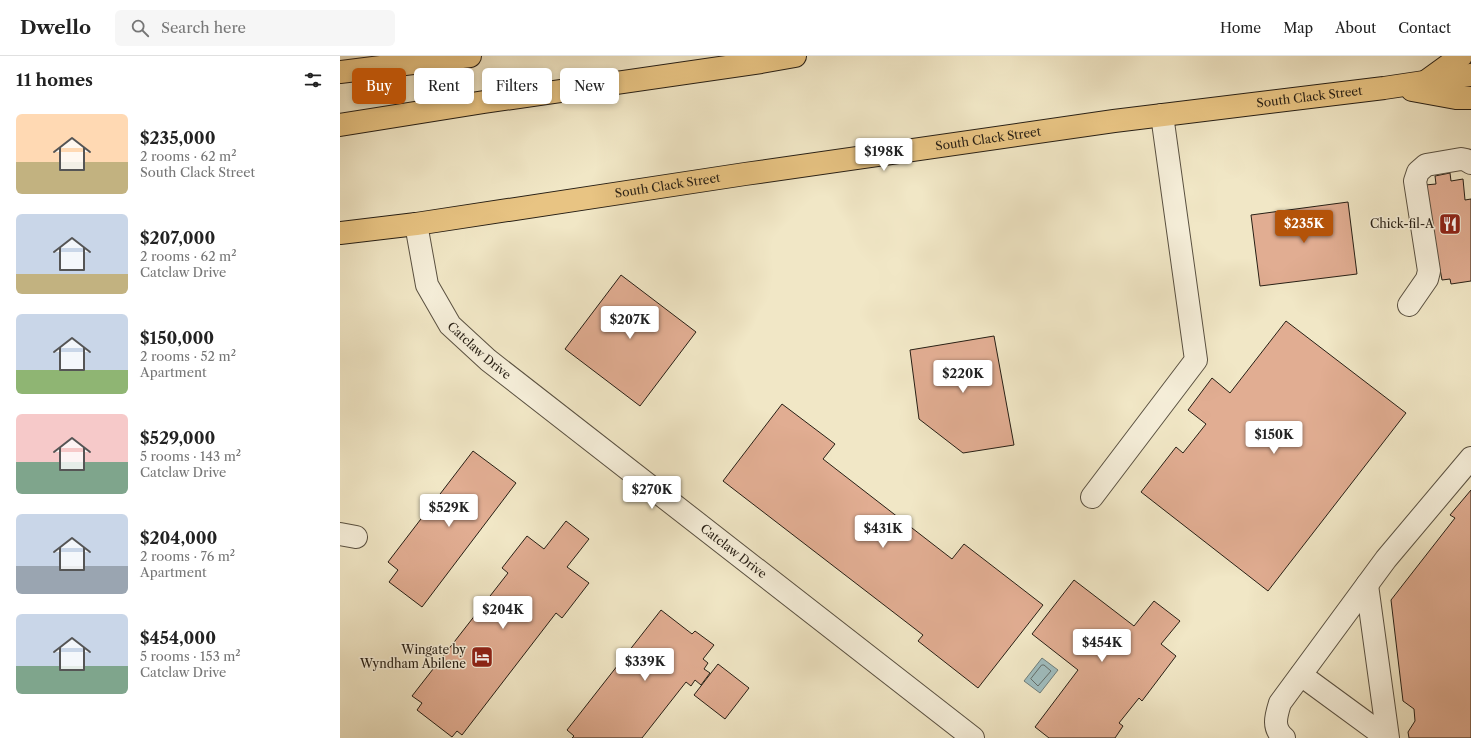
<!DOCTYPE html>
<meta charset="utf-8">
<style>
:root{--surface:#fff;--page:#f6f6f6;--text:#222;--muted:#767676;--line:#e0e0e0;--accent:#b45309}
body{margin:0;font-family:"Libre Caslon Text",serif;background:var(--page);color:var(--text);height:100vh;display:flex;flex-direction:column;font-size:15px;white-space:nowrap}
*{box-sizing:border-box;margin:0}
p{font-size:13px;color:var(--muted)}
.icon{flex:none;width:22px;height:22px;fill:none;stroke:currentColor;stroke-width:2;stroke-linecap:round;stroke-linejoin:round}
.map{position:relative;flex:1;overflow:hidden}
.side{display:flex;flex-direction:column;background:var(--surface);width:340px}
.side>*{flex:none}
.guide{position:absolute;left:12px;top:12px;width:380px;height:36px;display:flex;gap:8px}
.price{position:absolute;translate:-50% -34px;padding:0 9px;border-radius:4px;background:#fff;color:#222;font-size:13px;line-height:26px;filter:drop-shadow(0 1px 2px #0008)}
.price::after{content:'';position:absolute;left:50%;top:24px;width:12px;height:9px;margin-left:-6px;background:inherit;clip-path:polygon(0 0,100% 0,50% 100%)}
.price.selected{background:var(--accent);color:#fff}
ul{padding:0;list-style:none}
li{display:flex;align-items:center;gap:12px;height:100px;padding:0 16px}
li span{display:grid;place-items:center;flex:none;width:112px;height:80px;border-radius:6px;color:#555}
li>.icon{margin-inline-start:auto}
span .icon{width:48px;height:48px;fill:#fffc;stroke-width:1}
li b{font-size:17px}
h2{display:flex;justify-content:space-between;align-items:center;height:48px;padding:0 16px;font-size:17px}
.tag{padding:0 14px;border-radius:6px;background:var(--surface);box-shadow:0 2px 6px #0003;font-size:14px;line-height:36px}
.tag.selected{background:var(--accent);color:#fff}
header{display:flex;align-items:center;gap:24px;box-sizing:border-box;height:56px;padding:0 20px;background:var(--surface);border-bottom:1px solid var(--line)}
header strong{font-size:19px}
nav{display:flex;gap:22px;margin-inline-start:auto;font-size:14px}
.search{width:280px;height:36px;background:var(--page);display:flex;align-items:center;gap:10px;box-sizing:border-box;padding:0 14px;border-radius:6px;color:var(--muted);font-size:15px}
main{display:flex;flex:1;min-height:0}
.map>svg:first-child{display:block}
.water{fill:#9fbdbf;stroke:#6f7e7b}
.lines{fill:none;stroke-linecap:round;stroke-linejoin:round}
.shore{stroke:#636e6a;stroke-width:1}
.building{fill:#e1ad92;stroke:#271f15}
.minor-casing{stroke:#5a5141;stroke-width:24}
.major-casing{stroke:#271f15;stroke-width:24}
.highway-casing{stroke:#271f15;stroke-width:24}
.minor{stroke:#f6efda;stroke-width:22}
.major{stroke:#e8c483;stroke-width:22}
.highway{stroke:#e8c483;stroke-width:22}
.labels{text-anchor:middle;stroke-width:3;stroke-linejoin:round;paint-order:stroke}
.street-label{font-size:12px;fill:#271f15;stroke:#f6efda}
.poi-label{font-size:12px;fill:#271f15;stroke:#f6efda;text-anchor:end}
</style>
<header>
<strong>Dwello</strong>
<div class="search"><svg class="icon" aria-label="search" viewBox="0 0 24 24"><circle cx="10" cy="10" r="6"/><path d="M15 15l6 6"/></svg>Search here</div>
<nav><a>Home</a><a>Map</a><a>About</a><a>Contact</a></nav>
</header>
<main>
<section class="side">
<h2>11 homes<svg class="icon" aria-label="filters" viewBox="0 0 24 24"><path d="M4 7h16M4 17h16"/><circle cx="9" cy="7" r="2"/><circle cx="15" cy="17" r="2"/></svg></h2>
<ul>
<li><span style="background:linear-gradient(#ffd9b3 60%,#c2b280 0)"><svg class="icon" aria-label="home" viewBox="0 0 24 24"><path d="M3 11l9-7 9 7M6 9v11h12V9"/></svg></span><div><b>$235,000</b><p>2 rooms · 62 m²</p><p>South Clack Street</p></div></li>
<li><span style="background:linear-gradient(#c9d6e8 75%,#c2b280 0)"><svg class="icon" aria-label="home" viewBox="0 0 24 24"><path d="M3 11l9-7 9 7M6 9v11h12V9"/></svg></span><div><b>$207,000</b><p>2 rooms · 62 m²</p><p>Catclaw Drive</p></div></li>
<li><span style="background:linear-gradient(#c9d6e8 70%,#8fb573 0)"><svg class="icon" aria-label="home" viewBox="0 0 24 24"><path d="M3 11l9-7 9 7M6 9v11h12V9"/></svg></span><div><b>$150,000</b><p>2 rooms · 52 m²</p><p>Apartment</p></div></li>
<li><span style="background:linear-gradient(#f6c9c9 60%,#7fa58c 0)"><svg class="icon" aria-label="home" viewBox="0 0 24 24"><path d="M3 11l9-7 9 7M6 9v11h12V9"/></svg></span><div><b>$529,000</b><p>5 rooms · 143 m²</p><p>Catclaw Drive</p></div></li>
<li><span style="background:linear-gradient(#c9d6e8 65%,#9aa5b1 0)"><svg class="icon" aria-label="home" viewBox="0 0 24 24"><path d="M3 11l9-7 9 7M6 9v11h12V9"/></svg></span><div><b>$204,000</b><p>2 rooms · 76 m²</p><p>Apartment</p></div></li>
<li><span style="background:linear-gradient(#c9d6e8 65%,#7fa58c 0)"><svg class="icon" aria-label="home" viewBox="0 0 24 24"><path d="M3 11l9-7 9 7M6 9v11h12V9"/></svg></span><div><b>$454,000</b><p>5 rooms · 153 m²</p><p>Catclaw Drive</p></div></li>
</ul>
</section>
<div class="map">
<svg width="1131" height="682" viewBox="0 0 1131 682">
<rect width="100%" height="100%" fill="#f1e7c6"/>
<filter id="stains"><feTurbulence type="fractalNoise" baseFrequency=".005" numOctaves="4"/><feColorMatrix values="0 0 0 0 .2 0 0 0 0 .09 0 0 0 0 .02 0 0 0 .5 -.17"/></filter>
<radialGradient id="worn" r=".72"><stop offset=".6" stop-color="#630" stop-opacity="0"/><stop offset="1" stop-color="#630" stop-opacity=".3"/></radialGradient>
<polygon class="water" points="702,602 718,614 700,637 684,625"/>
<g class="lines">
<polygon class="shore" points="702,609 704,609 711,615 698,630 691,623"/>
</g>
<g class="building">
<polygon points="1110,117 1111,125 1123,123 1125,144 1131,143 1131,225 1111,228 1110,223 1102,224 1100,213 1096,214 1085,129 1096,128 1095,120"/>
<polygon points="1008,146 1017,218 920,230 911,159"/>
<polygon points="281,219 356,276 300,350 225,293"/>
<polygon points="946,265 1066,357 928,535 801,436 836,391 843,397 866,368 848,354 872,322 890,337"/>
<polygon points="654,280 674,389 623,397 579,363 570,294"/>
<polygon points="442,348 495,388 483,403 612,503 624,488 703,549 638,632 578,585 583,579 383,425"/>
<polygon points="133,395 176,427 82,551 49,526 58,514 48,506"/>
<polygon points="1131,434 1131,682 1069,682 1068,676 1075,665 1074,653 1063,645 1051,544 1115,462 1110,459"/>
<polygon points="226,465 249,483 227,511 249,527 222,562 216,557 122,679 117,675 112,681 77,654 82,647 72,640 168,517 162,512 187,480 204,493"/>
<polygon points="734,524 794,570 814,545 840,565 821,588 836,600 802,645 799,642 779,667 783,670 775,682 709,682 695,671 738,614 692,578"/>
<polygon points="321,554 352,578 355,575 374,589 363,603 368,607 364,613 370,617 361,629 355,624 351,630 346,626 302,682 232,682 234,680 227,674"/>
<polygon points="378,608 409,632 385,663 354,639"/>
</g>
<g class="lines">
<g class="minor-casing">
<g id="minor">
<path id="s1" d="M76,168L87,229L110,269L148,304L633,682"/>
<polyline points="1069,249 1087,223 1089,215 1075,125 1078,116 1086,109 1121,103 1126,104 1131,107"/>
<polyline points="752,441 856,304 822,59"/>
<polyline points="0,478 16,481"/>
<polyline points="1027,529 1048,682"/>
<polyline points="961,619 1047,682"/>
<path d="M944,682C932,672 936,660 940,647L1046,503L1131,402"/>
</g>
</g>
<g class="major-casing">
<g id="major">
<polyline points="1088,24 1121,0"/>
<polyline points="1072,34 1116,42 1131,42"/>
<path id="s2" d="M0,177L76,168L405,118L774,65L1044,32L1131,19"/>
</g>
</g>
<g class="highway-casing">
<g id="highway">
<polyline points="0,16 130,0"/>
<polyline points="0,69 144,46 421,6 455,0"/>
</g>
</g>
<use href="#minor" class="minor"/>
<use href="#major" class="major"/>
<use href="#highway" class="highway"/>
</g>
<defs>
<g id="restaurant-square" transform="scale(1.15)"><rect x="-9" y="-9" width="18" height="18" rx="4" fill="#8f2418" stroke="#f6efda"/><path d="M-5-6h1v4h1v-4h1v4h1v-4h1v5L-1.5 .5V6h-2V.5L-5-1ZM5-6V6H3V1.5H1.5Q1.5-4 5-6Z" fill="#fff"/></g>
<g id="hotel-square" transform="scale(1.15)"><rect x="-9" y="-9" width="18" height="18" rx="4" fill="#8f2418" stroke="#f6efda"/><path d="M-6-4.5h1.5V1H6V5H4.5V3h-9V5H-6ZM-4 0a1.8 1.8 0 1 1 3.6 0ZM.5 0V-2.5h3Q6-2.5 6 0Z" fill="#fff"/></g>
</defs>
<g fill-rule="evenodd">
<use href="#restaurant-square" x="1110" y="168"/>
<use href="#hotel-square" x="142" y="601"/>
</g>
<g class="labels">
<g class="street-label">
<text dy="4" stroke="none"><textPath href="#s2" startOffset="979">South Clack Street</textPath></text>
<text dy="4" stroke="none"><textPath href="#s2" startOffset="655">South Clack Street</textPath></text>
<text dy="4" stroke="none"><textPath href="#s2" startOffset="331">South Clack Street</textPath></text>
<text dy="4" stroke="none"><textPath href="#s1" startOffset="147">Catclaw Drive</textPath></text>
<text dy="4" stroke="none"><textPath href="#s1" startOffset="471">Catclaw Drive</textPath></text>
</g>
<g class="poi-label">
<text x="1094" y="172">Chick-fil-A</text>
<text x="126" y="598">Wingate by<tspan x="126" dy="14">Wyndham Abilene</tspan></text>
</g>
</g>
<rect width="100%" height="100%" filter="url(#stains)"/>
<rect width="100%" height="100%" fill="url(#worn)"/>
</svg>
<b class="price" style="left:544px;top:116px">$198K</b>
<b class="price selected" style="left:964px;top:188px">$235K</b>
<b class="price" style="left:290px;top:284px">$207K</b>
<b class="price" style="left:623px;top:338px">$220K</b>
<b class="price" style="left:934px;top:399px">$150K</b>
<b class="price" style="left:312px;top:454px">$270K</b>
<b class="price" style="left:109px;top:472px">$529K</b>
<b class="price" style="left:543px;top:493px">$431K</b>
<b class="price" style="left:163px;top:574px">$204K</b>
<b class="price" style="left:762px;top:607px">$454K</b>
<b class="price" style="left:305px;top:626px">$339K</b>
<div class="guide">
<a class="tag selected">Buy</a>
<a class="tag">Rent</a>
<a class="tag">Filters</a>
<a class="tag">New</a>
</div>
</div>
</main>
